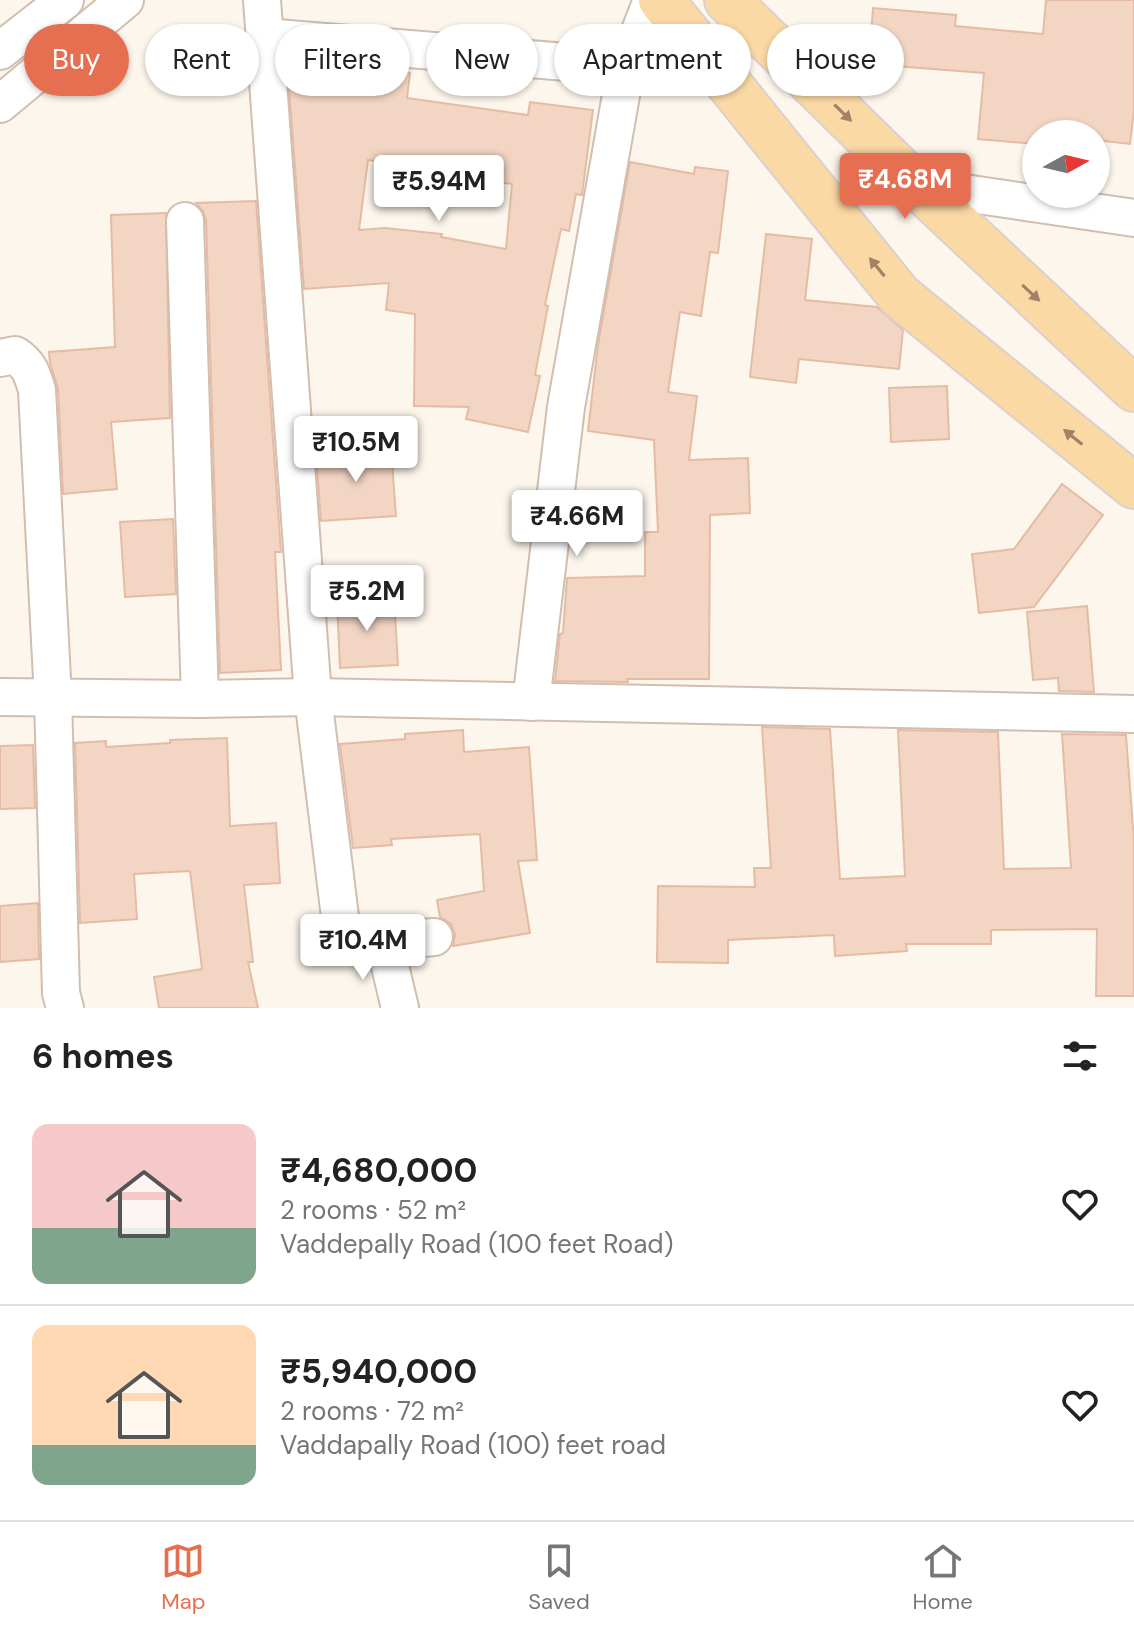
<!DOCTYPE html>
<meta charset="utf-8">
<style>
:root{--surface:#fff;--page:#f2f2f2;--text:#222;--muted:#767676;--line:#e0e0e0;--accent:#e76f51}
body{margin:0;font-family:"DM Sans",sans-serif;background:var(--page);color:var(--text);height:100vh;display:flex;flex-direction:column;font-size:30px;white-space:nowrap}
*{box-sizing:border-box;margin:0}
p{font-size:26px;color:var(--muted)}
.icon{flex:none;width:44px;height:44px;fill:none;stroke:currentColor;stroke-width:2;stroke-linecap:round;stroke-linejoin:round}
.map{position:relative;height:1008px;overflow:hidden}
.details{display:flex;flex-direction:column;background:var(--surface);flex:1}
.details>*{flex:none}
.hud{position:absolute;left:24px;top:24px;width:1086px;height:72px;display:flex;gap:16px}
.needle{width:52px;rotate:82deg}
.controls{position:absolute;left:1022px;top:120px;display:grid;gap:16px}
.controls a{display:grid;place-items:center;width:88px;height:88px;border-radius:50%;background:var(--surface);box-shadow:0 2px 6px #0004;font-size:40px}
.price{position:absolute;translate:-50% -68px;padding:0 18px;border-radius:8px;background:#fff;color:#222;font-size:26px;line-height:52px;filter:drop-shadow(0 2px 4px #0008)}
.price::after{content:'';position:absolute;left:50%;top:48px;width:24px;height:18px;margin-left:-12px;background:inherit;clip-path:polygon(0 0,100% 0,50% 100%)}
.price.current{background:var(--accent);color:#fff}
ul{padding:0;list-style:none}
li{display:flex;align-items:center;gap:24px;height:200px;padding:0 32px}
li+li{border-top:2px solid var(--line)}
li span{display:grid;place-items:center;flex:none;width:224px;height:160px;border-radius:16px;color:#555}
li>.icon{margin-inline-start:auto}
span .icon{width:96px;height:96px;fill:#fffc;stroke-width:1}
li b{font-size:34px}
h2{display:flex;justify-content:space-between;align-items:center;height:96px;padding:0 32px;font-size:34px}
.pill{padding:0 28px;border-radius:36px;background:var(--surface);box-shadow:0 2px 6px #0004;font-size:28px;line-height:72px}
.pill.current{background:var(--accent);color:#fff}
.menu{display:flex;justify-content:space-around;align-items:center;height:112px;border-top:2px solid var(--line);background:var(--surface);font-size:22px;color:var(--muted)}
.menu a{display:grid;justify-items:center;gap:4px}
.menu .current{color:var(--accent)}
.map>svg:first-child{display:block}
.building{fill:#f3d5c3;stroke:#e6bba3;stroke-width:2;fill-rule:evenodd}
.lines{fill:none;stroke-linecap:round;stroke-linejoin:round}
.minor-casing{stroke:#d1beb0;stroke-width:40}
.major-casing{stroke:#dad1cd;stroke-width:48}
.minor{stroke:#fff;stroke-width:36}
.major{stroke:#fbd9a5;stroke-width:44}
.oneway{fill:#a18267}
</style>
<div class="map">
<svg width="1134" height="1008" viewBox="0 0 1134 1008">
<rect width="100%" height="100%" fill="#fdf6ec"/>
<g class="building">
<polygon points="1046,0 1134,0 1134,111 1130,144 1096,140 1096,134 1036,134 1036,144 978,139 984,73 869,64 873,8 956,15 955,26 1043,34"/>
<path d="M287,60L380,68L410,73L407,98L528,115L530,102L593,110L582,195L576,194L569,231L561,229L545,305L548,306L535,375L540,376L528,432L466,419L469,407L414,406L415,314L386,310L389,283L304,289ZM368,160L449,171V175L512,184L506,249L441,237L442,234L385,228L359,230Z"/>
<polygon points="630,162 694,174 695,167 728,171 718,253 710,252 701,316 680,312 668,392 697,396 689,460 748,458 750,513 710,515 709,679 627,679 628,682 555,681 560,634 563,633 567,578 645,576 645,532 658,532 654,440 588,431 598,345"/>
<polygon points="256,201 281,552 275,552 281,670 220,673 206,220 203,211 196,203"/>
<polygon points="166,213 170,418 111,422 117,489 63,494 58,389 50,363 49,352 115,347 111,215"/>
<polygon points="766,234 812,239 805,300 877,307 903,330 899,369 799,359 796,383 750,377"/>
<polygon points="947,386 949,439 891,442 889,388"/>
<polygon points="391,447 396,516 321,521 316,453"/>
<polygon points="1062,484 1103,515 1034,607 979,613 972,554 1014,549"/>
<polygon points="173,519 176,594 125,597 120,522"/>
<polygon points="394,597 398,665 340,668 337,600"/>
<polygon points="1087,606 1094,692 1059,691 1058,678 1033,680 1027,612"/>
<polygon points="762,727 830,729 840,879 905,876 898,730 998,732 1004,869 1071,868 1062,734 1126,735 1134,841 1134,996 1096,996 1097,929 991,930 991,944 906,944 907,951 835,956 834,935 728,940 728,963 657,962 658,886 755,887 754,868 771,868"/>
<polygon points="463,730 464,752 529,747 537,860 518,861 530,933 453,946 455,934 451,924 440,917 437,900 484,891 480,834 391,839 392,845 353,848 340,744 405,739 405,734"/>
<polygon points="227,738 230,826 276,823 280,883 244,885 253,962 248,962 258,1008 159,1008 154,977 202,969 190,871 134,874 137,919 80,923 75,743 106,741 106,747 170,743 170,740"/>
<polygon points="33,745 35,808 0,809 0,746"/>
<polygon points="38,903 39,959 0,962 0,906"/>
</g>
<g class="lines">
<g class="minor-casing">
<g id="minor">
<path d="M262,0L313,697L340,917C343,931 348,940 362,944L434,937"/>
<polyline points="265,37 626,67"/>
<polyline points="0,51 65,0"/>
<polyline points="0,104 125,0"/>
<polyline points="917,186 1134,218"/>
<polyline points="185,221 200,699"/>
<path d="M0,358L15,355C30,365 32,374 37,390L53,698L61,993L65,1008"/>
<polyline points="0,697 200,699 313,697 1134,714"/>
<polyline points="531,702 566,407 626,67 652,0"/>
<polyline points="384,941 400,1008"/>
</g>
</g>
<g class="major-casing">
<g id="major">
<polyline points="661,0 900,296 1134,486"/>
<polyline points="727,0 917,186 1134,389"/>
</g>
</g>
<use href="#minor" class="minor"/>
<use href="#major" class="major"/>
</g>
<defs><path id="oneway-solid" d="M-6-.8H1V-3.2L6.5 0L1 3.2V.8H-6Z" transform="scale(2)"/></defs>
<g class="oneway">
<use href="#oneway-solid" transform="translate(843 113) rotate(44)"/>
<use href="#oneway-solid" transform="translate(877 267) rotate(-129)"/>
<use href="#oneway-solid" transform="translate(1031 293) rotate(43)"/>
<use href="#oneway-solid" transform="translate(1073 437) rotate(-141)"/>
</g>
</svg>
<div class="controls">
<a><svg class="needle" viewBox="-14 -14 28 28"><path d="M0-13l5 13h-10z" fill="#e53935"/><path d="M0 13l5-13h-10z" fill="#767676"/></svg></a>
</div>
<b class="price current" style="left:905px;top:221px">₹4.68M</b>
<b class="price" style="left:439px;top:223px">₹5.94M</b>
<b class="price" style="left:356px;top:484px">₹10.5M</b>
<b class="price" style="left:577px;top:558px">₹4.66M</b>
<b class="price" style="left:367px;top:633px">₹5.2M</b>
<b class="price" style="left:363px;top:982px">₹10.4M</b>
<div class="hud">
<a class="pill current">Buy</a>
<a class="pill">Rent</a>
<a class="pill">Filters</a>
<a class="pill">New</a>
<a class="pill">Apartment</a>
<a class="pill">House</a>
</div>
</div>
<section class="details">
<h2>6 homes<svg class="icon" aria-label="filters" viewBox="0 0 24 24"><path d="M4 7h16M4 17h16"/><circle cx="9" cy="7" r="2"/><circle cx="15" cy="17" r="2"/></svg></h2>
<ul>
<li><span style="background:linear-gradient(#f6c9c9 65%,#7fa58c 0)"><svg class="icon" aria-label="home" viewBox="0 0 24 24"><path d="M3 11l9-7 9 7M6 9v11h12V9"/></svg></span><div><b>₹4,680,000</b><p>2 rooms · 52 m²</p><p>Vaddepally Road (100 feet Road)</p></div><svg class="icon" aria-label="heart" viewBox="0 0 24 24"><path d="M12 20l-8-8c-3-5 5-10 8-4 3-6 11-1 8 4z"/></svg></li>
<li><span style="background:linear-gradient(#ffd9b3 75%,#7fa58c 0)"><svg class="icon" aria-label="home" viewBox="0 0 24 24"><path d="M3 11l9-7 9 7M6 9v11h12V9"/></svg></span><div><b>₹5,940,000</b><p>2 rooms · 72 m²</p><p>Vaddapally Road (100) feet road</p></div><svg class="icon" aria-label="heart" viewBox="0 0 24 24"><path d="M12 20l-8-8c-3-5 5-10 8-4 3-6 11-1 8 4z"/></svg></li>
</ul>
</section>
<nav class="menu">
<a class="current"><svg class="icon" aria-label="map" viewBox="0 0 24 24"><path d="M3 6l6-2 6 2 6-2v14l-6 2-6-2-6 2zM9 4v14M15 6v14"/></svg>Map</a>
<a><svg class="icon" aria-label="saved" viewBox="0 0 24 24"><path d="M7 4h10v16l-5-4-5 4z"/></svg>Saved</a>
<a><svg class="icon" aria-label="home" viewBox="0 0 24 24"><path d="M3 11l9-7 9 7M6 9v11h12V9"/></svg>Home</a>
</nav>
